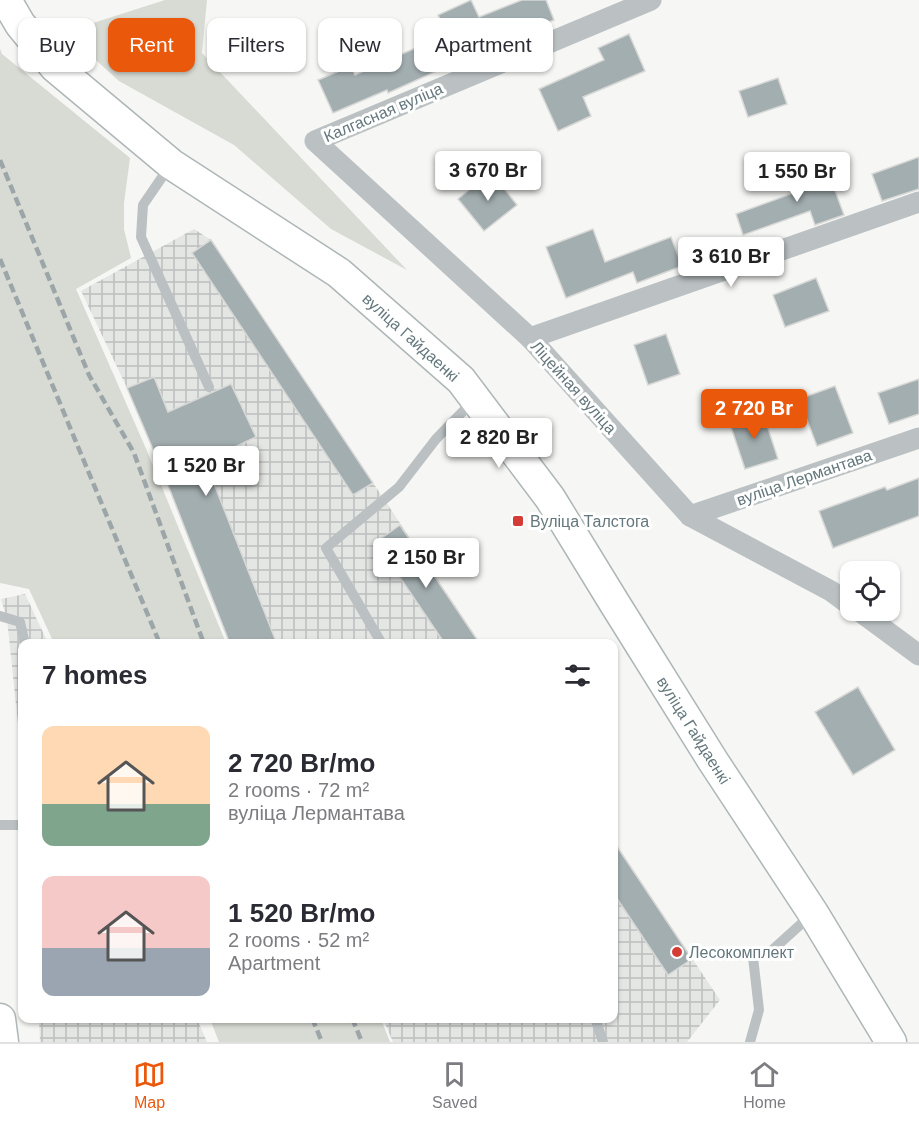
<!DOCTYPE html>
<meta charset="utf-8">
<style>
:root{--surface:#fff;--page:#f2f2f3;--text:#2b2b33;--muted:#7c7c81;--line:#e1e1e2;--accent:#ea580c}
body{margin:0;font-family:Helvetica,sans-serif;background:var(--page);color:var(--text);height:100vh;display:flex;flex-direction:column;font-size:22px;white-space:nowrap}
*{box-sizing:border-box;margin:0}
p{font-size:20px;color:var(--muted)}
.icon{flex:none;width:33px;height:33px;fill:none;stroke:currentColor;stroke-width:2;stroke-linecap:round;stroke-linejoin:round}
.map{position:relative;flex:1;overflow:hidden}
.side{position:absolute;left:18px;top:639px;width:600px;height:384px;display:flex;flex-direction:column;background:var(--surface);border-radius:12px;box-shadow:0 2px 4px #0004}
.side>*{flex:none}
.guide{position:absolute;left:18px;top:18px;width:600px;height:54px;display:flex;gap:12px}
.fabs{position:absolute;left:840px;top:561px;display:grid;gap:12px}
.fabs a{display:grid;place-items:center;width:60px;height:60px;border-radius:12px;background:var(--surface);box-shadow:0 2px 4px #0004;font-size:30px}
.price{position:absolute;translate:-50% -51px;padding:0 14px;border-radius:6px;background:#fff;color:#222;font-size:20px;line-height:39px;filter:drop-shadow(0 2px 3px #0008)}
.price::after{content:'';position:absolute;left:50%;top:36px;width:18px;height:14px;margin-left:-9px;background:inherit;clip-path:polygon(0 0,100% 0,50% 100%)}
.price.current{background:var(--accent);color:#fff}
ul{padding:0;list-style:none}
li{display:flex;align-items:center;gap:18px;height:150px;padding:0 24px}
li span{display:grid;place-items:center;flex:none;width:168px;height:120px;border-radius:12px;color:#555}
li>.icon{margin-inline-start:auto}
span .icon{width:72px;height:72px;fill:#fffc;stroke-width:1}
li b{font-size:26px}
h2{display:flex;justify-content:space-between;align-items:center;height:72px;padding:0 24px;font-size:26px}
.chip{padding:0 21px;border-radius:12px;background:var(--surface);box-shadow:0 2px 4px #0004;font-size:21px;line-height:54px}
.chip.current{background:var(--accent);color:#fff}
.tabs{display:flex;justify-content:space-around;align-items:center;height:84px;border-top:2px solid var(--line);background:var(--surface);font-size:16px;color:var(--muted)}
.tabs a{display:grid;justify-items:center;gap:3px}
.tabs .current{color:var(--accent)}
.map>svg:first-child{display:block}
.industrial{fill:url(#industrial-grid)}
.green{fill:#d7dbd3}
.building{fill:#a3aeb0;stroke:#d8d8d6;stroke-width:1.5}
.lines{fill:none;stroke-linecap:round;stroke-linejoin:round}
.secondary-casing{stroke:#aeb6b8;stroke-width:33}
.lane{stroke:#bbc1c3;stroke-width:10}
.street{stroke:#bbc1c3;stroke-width:21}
.secondary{stroke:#fff;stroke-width:30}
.rail{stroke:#9ca5a8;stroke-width:4.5;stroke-dasharray:9 4.5;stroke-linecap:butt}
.poi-dot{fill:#d43c36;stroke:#fff;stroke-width:2}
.labels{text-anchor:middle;stroke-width:6;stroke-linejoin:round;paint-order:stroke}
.street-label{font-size:16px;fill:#64777c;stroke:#fff}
.poi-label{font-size:16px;fill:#64777c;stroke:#fff;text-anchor:start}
</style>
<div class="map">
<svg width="919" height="1042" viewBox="0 0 919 1042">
<defs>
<pattern id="industrial-grid" width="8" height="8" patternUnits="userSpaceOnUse" patternTransform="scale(1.5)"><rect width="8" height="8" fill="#e4e6e4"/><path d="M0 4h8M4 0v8" fill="none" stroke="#bcbfbe"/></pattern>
</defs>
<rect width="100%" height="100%" fill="#f6f6f4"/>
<g class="industrial">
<polygon points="194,229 211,240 480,643 230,643 166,480 127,388 81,291"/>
<polygon points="25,594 48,643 22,644 22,762 7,619 1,599"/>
<polygon points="614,842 720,1000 687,1042 393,1042 383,1019 614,1018"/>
<polygon points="39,1019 197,1019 207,1042 40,1042"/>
</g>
<g class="green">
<polygon points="165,0 207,0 202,53 407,270 331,229 234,145 119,81 65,32"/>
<polygon points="0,49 2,54 130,158 124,203 124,229 131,258 76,289 147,451 226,643 54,643 29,589 0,583"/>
<polygon points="210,1019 381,1019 390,1042 219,1042"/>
</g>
<g class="building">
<polygon points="471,0 479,17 522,0 546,0 554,20 492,45 494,50 461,65 459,61 388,93 387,90 333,113 318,80 351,66 355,75 447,34 438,15"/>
<polygon points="629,34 645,71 583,97 591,116 558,131 539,89 604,60 598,48"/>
<polygon points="778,78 787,104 748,117 739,91"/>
<polygon points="919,157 919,189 882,201 872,174"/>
<polygon points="825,163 844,215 815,225 810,211 743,235 736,214 802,190 796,174"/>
<polygon points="491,172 517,205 484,231 458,199"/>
<polygon points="593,229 605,262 671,237 682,266 637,283 633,272 566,298 546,247"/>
<polygon points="211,240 373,483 353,495 192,253"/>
<polygon points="816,278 829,311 785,327 773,295"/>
<polygon points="666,334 680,374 648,385 634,345"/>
<polygon points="154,377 168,412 231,384 256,437 205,461 277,644 230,644 166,480 127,388"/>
<polygon points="919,379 919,414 889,424 878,393"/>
<polygon points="835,386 853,433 817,446 799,399"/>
<polygon points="762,410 778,459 745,469 729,421"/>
<polygon points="919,478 919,516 833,548 819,511 885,487 887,490"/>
<polygon points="400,525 480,644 445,644 376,542"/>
<polygon points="858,687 895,750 853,775 815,712"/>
<polygon points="614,842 692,959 668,975 614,894"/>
</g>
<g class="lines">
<g class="secondary-casing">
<g id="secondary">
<polyline points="6,0 20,24 55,67 171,164 339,273 461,380 550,498 615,604 713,761 813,913 891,1042"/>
<polyline points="0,1019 3,1042"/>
</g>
</g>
<g class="lane">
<polyline points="169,167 143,205 141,237 209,387"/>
<polyline points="0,616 20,622 25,644"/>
<polyline points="382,644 326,548 399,487 436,439 474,400"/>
<polyline points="0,825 22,825"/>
<polyline points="595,1018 603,1042"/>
<polyline points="750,1042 759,1010 753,957 769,953 811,915"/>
</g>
<g class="street">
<polyline points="651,0 315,141 530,338 690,516 831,591 850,605"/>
<polyline points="530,338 919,202"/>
<polyline points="690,516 919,438"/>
<polyline points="858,610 919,655"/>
</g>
<use href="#secondary" class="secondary"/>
<g class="rail">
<polyline points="0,160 89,375 134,453 204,644"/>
<polyline points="0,259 160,644"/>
<polyline points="312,1018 322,1042"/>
<polyline points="352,1018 362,1042"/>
</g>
</g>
<g class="poi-dot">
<rect x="512" y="515" width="12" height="12" rx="3"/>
<circle cx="677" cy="952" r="6"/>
</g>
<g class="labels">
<g class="street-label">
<text transform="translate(383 112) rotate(-23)" y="6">Калгасная вуліца</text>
<text transform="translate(411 337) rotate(42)" y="6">вуліца Гайдаенкі</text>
<text transform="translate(574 387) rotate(48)" y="6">Ліцейная вуліца</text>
<text transform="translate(804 477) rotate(-19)" y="6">вуліца Лермантава</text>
<text transform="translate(694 730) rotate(58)" y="6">вуліца Гайдаенкі</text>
</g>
<g class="poi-label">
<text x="530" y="527">Вуліца Талстога</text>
<text x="689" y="958">Лесокомплект</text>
</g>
</g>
</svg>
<div class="fabs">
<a><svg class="icon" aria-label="locate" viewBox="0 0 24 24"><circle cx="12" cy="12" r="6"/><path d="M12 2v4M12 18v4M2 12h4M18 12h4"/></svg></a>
</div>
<b class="price" style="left:488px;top:202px">3 670 Br</b>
<b class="price" style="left:797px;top:203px">1 550 Br</b>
<b class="price" style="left:731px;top:288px">3 610 Br</b>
<b class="price current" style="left:754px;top:440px">2 720 Br</b>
<b class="price" style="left:499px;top:469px">2 820 Br</b>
<b class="price" style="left:206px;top:497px">1 520 Br</b>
<b class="price" style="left:426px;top:589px">2 150 Br</b>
<div class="guide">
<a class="chip">Buy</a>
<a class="chip current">Rent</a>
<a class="chip">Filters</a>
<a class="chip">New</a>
<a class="chip">Apartment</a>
</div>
<section class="side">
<h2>7 homes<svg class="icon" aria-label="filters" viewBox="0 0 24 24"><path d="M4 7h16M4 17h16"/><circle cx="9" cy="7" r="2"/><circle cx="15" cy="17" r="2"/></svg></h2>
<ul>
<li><span style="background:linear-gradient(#ffd9b3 65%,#7fa58c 0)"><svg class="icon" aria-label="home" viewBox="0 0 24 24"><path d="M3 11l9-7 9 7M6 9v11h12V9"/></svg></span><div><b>2 720 Br/mo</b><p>2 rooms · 72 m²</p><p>вуліца Лермантава</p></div></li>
<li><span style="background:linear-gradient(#f6c9c9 60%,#9aa5b1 0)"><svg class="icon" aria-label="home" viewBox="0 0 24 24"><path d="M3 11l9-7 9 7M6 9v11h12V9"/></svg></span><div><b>1 520 Br/mo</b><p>2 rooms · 52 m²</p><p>Apartment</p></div></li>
</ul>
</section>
</div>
<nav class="tabs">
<a class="current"><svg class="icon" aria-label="map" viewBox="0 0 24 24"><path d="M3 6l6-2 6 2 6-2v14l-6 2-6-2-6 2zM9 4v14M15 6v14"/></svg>Map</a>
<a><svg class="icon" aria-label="saved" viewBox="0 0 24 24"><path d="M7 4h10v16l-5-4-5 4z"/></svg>Saved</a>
<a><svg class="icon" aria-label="home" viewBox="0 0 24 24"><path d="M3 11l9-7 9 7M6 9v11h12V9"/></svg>Home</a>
</nav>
